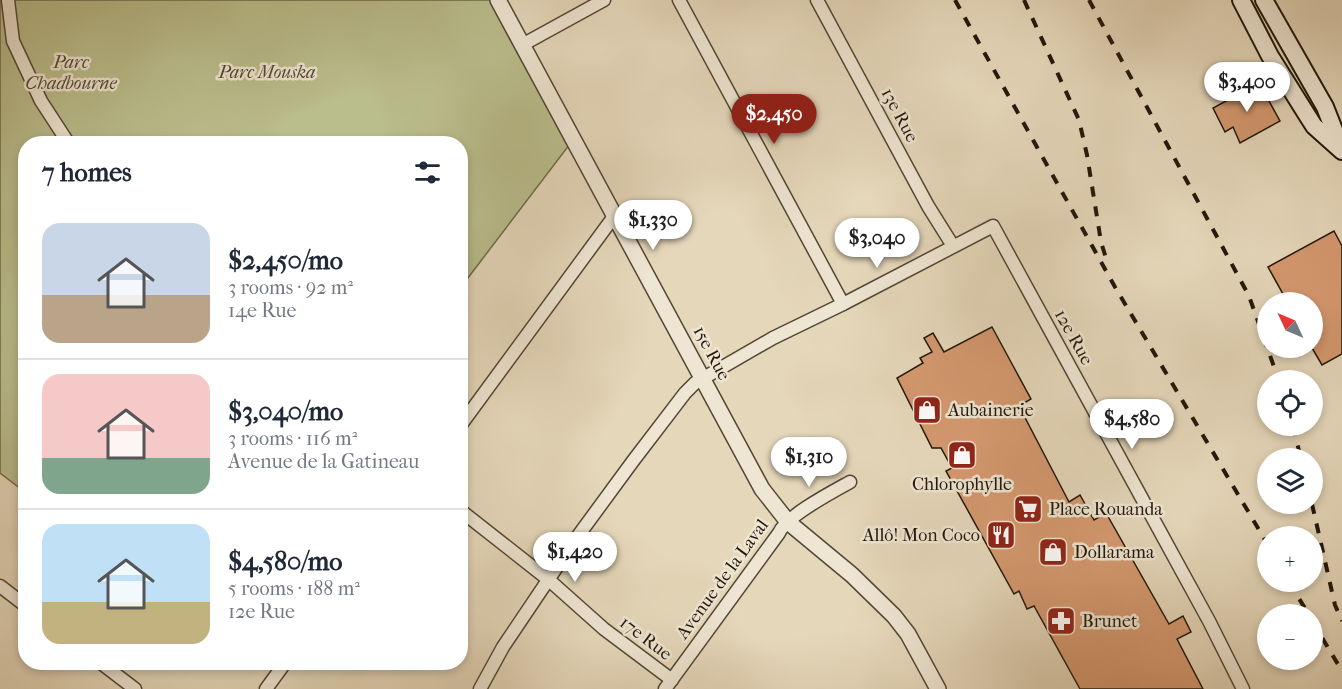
<!DOCTYPE html>
<meta charset="utf-8">
<style>
:root{--surface:#fff;--page:#f6f6f7;--text:#1f2937;--muted:#747a83;--line:#e0e1e3;--accent:#8f2418}
body{margin:0;font-family:"IM FELL French Canon",serif;background:var(--page);color:var(--text);height:100vh;display:flex;flex-direction:column;font-size:22px;white-space:nowrap}
*{box-sizing:border-box;margin:0}
p{font-size:20px;color:var(--muted)}
.icon{flex:none;width:33px;height:33px;fill:none;stroke:currentColor;stroke-width:2;stroke-linecap:round;stroke-linejoin:round}
.map{position:relative;flex:1;overflow:hidden}
.side{position:absolute;left:18px;top:136px;width:450px;height:534px;display:flex;flex-direction:column;background:var(--surface);border-radius:24px;box-shadow:0 3px 9px #0003}
.side>*{flex:none}
.needle{width:39px;rotate:314deg}
.controls{position:absolute;left:1257px;top:292px;display:grid;gap:12px}
.controls a{display:grid;place-items:center;width:66px;height:66px;border-radius:50%;background:var(--surface);box-shadow:0 3px 9px #0003;font-size:30px}
.price{position:absolute;translate:-50% -51px;padding:0 14px;border-radius:21px;background:#fff;color:#222;font-size:20px;line-height:39px;filter:drop-shadow(0 2px 3px #0008)}
.price::after{content:'';position:absolute;left:50%;top:36px;width:18px;height:14px;margin-left:-9px;background:inherit;clip-path:polygon(0 0,100% 0,50% 100%)}
.price.on{background:var(--accent);color:#fff}
ul{padding:0;list-style:none}
li{display:flex;align-items:center;gap:18px;height:150px;padding:0 24px}
li+li{border-top:2px solid var(--line)}
li span{display:grid;place-items:center;flex:none;width:168px;height:120px;border-radius:18px;color:#555}
li>.icon{margin-inline-start:auto}
span .icon{width:72px;height:72px;fill:#fffc;stroke-width:1}
li b{font-size:26px}
h2{display:flex;justify-content:space-between;align-items:center;height:72px;padding:0 24px;font-size:26px}
.map>svg:first-child{display:block}
.green{fill:#babd8c;stroke:#6e6a4a;stroke-width:1.5}
.building{fill:#d4986f;stroke:#211709;stroke-width:1.5}
.lines{fill:none;stroke-linecap:round;stroke-linejoin:round}
.minor-casing{stroke:#524735;stroke-width:15}
.tertiary-casing{stroke:#524735;stroke-width:18}
.secondary-casing{stroke:#211709;stroke-width:20}
.minor{stroke:#eee5d2;stroke-width:12}
.tertiary{stroke:#eee5d2;stroke-width:15}
.secondary{stroke:#eee5d2;stroke-width:16}
.rail{stroke:#211709;stroke-width:4;stroke-dasharray:10 10;stroke-linecap:butt}
.labels{text-anchor:middle;stroke-width:5;stroke-linejoin:round;paint-order:stroke}
.park-label{font-size:18px;font-style:italic;fill:#4f4930;stroke:#eee5d2}
.street-label{font-size:18px;fill:#211709;stroke:#eee5d2}
.poi-label{font-size:18px;fill:#211709;stroke:#eee5d2;text-anchor:start}
</style>
<div class="map">
<svg width="1342" height="689" viewBox="0 0 1342 689">
<rect width="100%" height="100%" fill="#e5d7ba"/>
<filter id="stains"><feTurbulence type="fractalNoise" baseFrequency=".00333" numOctaves="4"/><feColorMatrix values="0 0 0 0 .2 0 0 0 0 .09 0 0 0 0 .02 0 0 0 .5 -.17"/></filter>
<radialGradient id="worn" r=".72"><stop offset=".6" stop-color="#630" stop-opacity="0"/><stop offset="1" stop-color="#630" stop-opacity=".3"/></radialGradient>
<polygon class="green" points="0,0 498,0 573,140 461,287 460,144 26,144 25,492 0,473"/>
<g class="building">
<polygon points="1259,83 1280,121 1240,143 1233,127 1225,132 1213,108"/>
<polygon points="1334,231 1342,246 1342,354 1322,365 1312,348 1312,303 1288,303 1268,267"/>
<polygon points="992,327 1031,399 1019,406 1069,502 1080,495 1094,520 1106,513 1169,624 1183,616 1191,632 1177,639 1203,689 1080,689 1034,606 1027,609 1019,591 1014,594 946,471 952,468 941,448 932,448 897,378 923,363 920,358 932,352 924,338 933,333 944,352"/>
</g>
<g class="lines">
<g class="minor-casing">
<g id="minor">
<polyline points="8,0 13,41 41,101 69,144"/>
<polyline points="679,0 843,304"/>
<polyline points="817,0 928,206 953,246"/>
<polyline points="522,45 604,0"/>
<polyline points="460,426 615,215"/>
<polyline points="460,510 549,580 604,629 672,680"/>
<polyline points="0,586 26,606"/>
<polyline points="101,663 135,689"/>
<polyline points="266,689 285,663"/>
<polyline points="480,689 503,647 575,540 633,461 685,393 695,383 773,338 843,304 993,226 1209,621 1243,689"/>
<path d="M665,689L779,533C786,516 832,492 850,482"/>
</g>
</g>
<g class="tertiary-casing">
<polyline id="tertiary" points="498,0 762,489 788,522 852,575 894,616 908,634 938,689"/>
</g>
<g class="secondary-casing">
<g id="secondary">
<polyline points="1241,0 1270,56 1307,115 1314,126 1342,151"/>
<polyline points="1264,0 1325,107 1340,145"/>
</g>
</g>
<use href="#minor" class="minor"/>
<use href="#tertiary" class="tertiary"/>
<use href="#secondary" class="secondary"/>
<g class="rail">
<polyline points="955,0 1115,287 1268,545"/>
<polyline points="1024,0 1079,120 1087,155 1101,242 1107,261"/>
<polyline points="1089,0 1249,296 1279,381"/>
<polyline points="1293,426 1301,459"/>
<polyline points="1312,504 1335,605 1342,621"/>
<polyline points="1289,582 1309,615"/>
<polyline points="1312,621 1342,671"/>
</g>
</g>
<defs>
<g id="shop-square" transform="scale(1.5)"><rect x="-9" y="-9" width="18" height="18" rx="4" fill="#8f2418" stroke="#eee5d2"/><path d="M-5-2.5h2.3a2.7 3.5 0 0 1 5.4 0H5L5.5 6h-11ZM-1.5-2.5h3a1.5 2.3 0 0 0-3 0Z" fill="#fff"/></g>
<g id="supermarket-square" transform="scale(1.5)"><rect x="-9" y="-9" width="18" height="18" rx="4" fill="#8f2418" stroke="#eee5d2"/><path d="M-6-5.5h2.5l.6 2H6L4.5 2H-2.5L-4.4-4H-6ZM-1.5 3.2a1.3 1.3 0 1 0 .1 0ZM3 3.2a1.3 1.3 0 1 0 .1 0Z" fill="#fff"/></g>
<g id="restaurant-square" transform="scale(1.5)"><rect x="-9" y="-9" width="18" height="18" rx="4" fill="#8f2418" stroke="#eee5d2"/><path d="M-5-6h1v4h1v-4h1v4h1v-4h1v5L-1.5 .5V6h-2V.5L-5-1ZM5-6V6H3V1.5H1.5Q1.5-4 5-6Z" fill="#fff"/></g>
<g id="pharmacy-square" transform="scale(1.5)"><rect x="-9" y="-9" width="18" height="18" rx="4" fill="#8f2418" stroke="#eee5d2"/><path d="M-2-6h4v4h4v4h-4v4h-4v-4h-4v-4h4Z" fill="#fff"/></g>
</defs>
<g fill-rule="evenodd">
<use href="#shop-square" x="927" y="410"/>
<use href="#shop-square" x="962" y="455"/>
<use href="#supermarket-square" x="1028" y="509"/>
<use href="#restaurant-square" x="1001" y="535"/>
<use href="#shop-square" x="1053" y="552"/>
<use href="#pharmacy-square" x="1061" y="621"/>
</g>
<g class="labels">
<g class="park-label">
<text x="71" y="68">Parc<tspan x="71" dy="21">Chadbourne</tspan></text>
<text x="267" y="78">Parc Mouska</text>
</g>
<g class="street-label">
<text transform="translate(900 115) rotate(62)" y="6">13e Rue</text>
<text transform="translate(1074 337) rotate(61)" y="6">12e Rue</text>
<text transform="translate(712 353) rotate(62)" y="6">15e Rue</text>
<text transform="translate(722 579) rotate(-54)" y="6">Avenue de la Laval</text>
<text transform="translate(646 638) rotate(37)" y="6">17e Rue</text>
</g>
<g class="poi-label">
<text x="948" y="416">Aubainerie</text>
<text x="962" y="490" text-anchor="middle">Chlorophylle</text>
<text x="1049" y="515">Place Rouanda</text>
<text x="980" y="541" text-anchor="end">Allô! Mon Coco</text>
<text x="1074" y="558">Dollarama</text>
<text x="1082" y="627">Brunet</text>
</g>
</g>
<rect width="100%" height="100%" filter="url(#stains)"/>
<rect width="100%" height="100%" fill="url(#worn)"/>
</svg>
<div class="controls">
<a><svg class="needle" viewBox="-14 -14 28 28"><path d="M0-13l5 13h-10z" fill="#e53935"/><path d="M0 13l5-13h-10z" fill="#747a83"/></svg></a>
<a><svg class="icon" aria-label="locate" viewBox="0 0 24 24"><circle cx="12" cy="12" r="6"/><path d="M12 2v4M12 18v4M2 12h4M18 12h4"/></svg></a>
<a><svg class="icon" aria-label="layers" viewBox="0 0 24 24"><path d="M12 4l9 5-9 5-9-5zM3 14l9 5 9-5"/></svg></a>
<a>+</a>
<a>−</a>
</div>
<b class="price" style="left:1247px;top:113px">$3,400</b>
<b class="price on" style="left:774px;top:145px">$2,450</b>
<b class="price" style="left:653px;top:251px">$1,330</b>
<b class="price" style="left:877px;top:269px">$3,040</b>
<b class="price" style="left:1132px;top:450px">$4,580</b>
<b class="price" style="left:809px;top:488px">$1,310</b>
<b class="price" style="left:575px;top:583px">$1,420</b>
<section class="side">
<h2>7 homes<svg class="icon" aria-label="filters" viewBox="0 0 24 24"><path d="M4 7h16M4 17h16"/><circle cx="9" cy="7" r="2"/><circle cx="15" cy="17" r="2"/></svg></h2>
<ul>
<li><span style="background:linear-gradient(#c9d6e8 60%,#b9a48a 0)"><svg class="icon" aria-label="home" viewBox="0 0 24 24"><path d="M3 11l9-7 9 7M6 9v11h12V9"/></svg></span><div><b>$2,450/mo</b><p>3 rooms · 92 m²</p><p>14e Rue</p></div></li>
<li><span style="background:linear-gradient(#f6c9c9 70%,#7fa58c 0)"><svg class="icon" aria-label="home" viewBox="0 0 24 24"><path d="M3 11l9-7 9 7M6 9v11h12V9"/></svg></span><div><b>$3,040/mo</b><p>3 rooms · 116 m²</p><p>Avenue de la Gatineau</p></div></li>
<li><span style="background:linear-gradient(#bfe0f5 65%,#c2b280 0)"><svg class="icon" aria-label="home" viewBox="0 0 24 24"><path d="M3 11l9-7 9 7M6 9v11h12V9"/></svg></span><div><b>$4,580/mo</b><p>5 rooms · 188 m²</p><p>12e Rue</p></div></li>
</ul>
</section>
</div>
